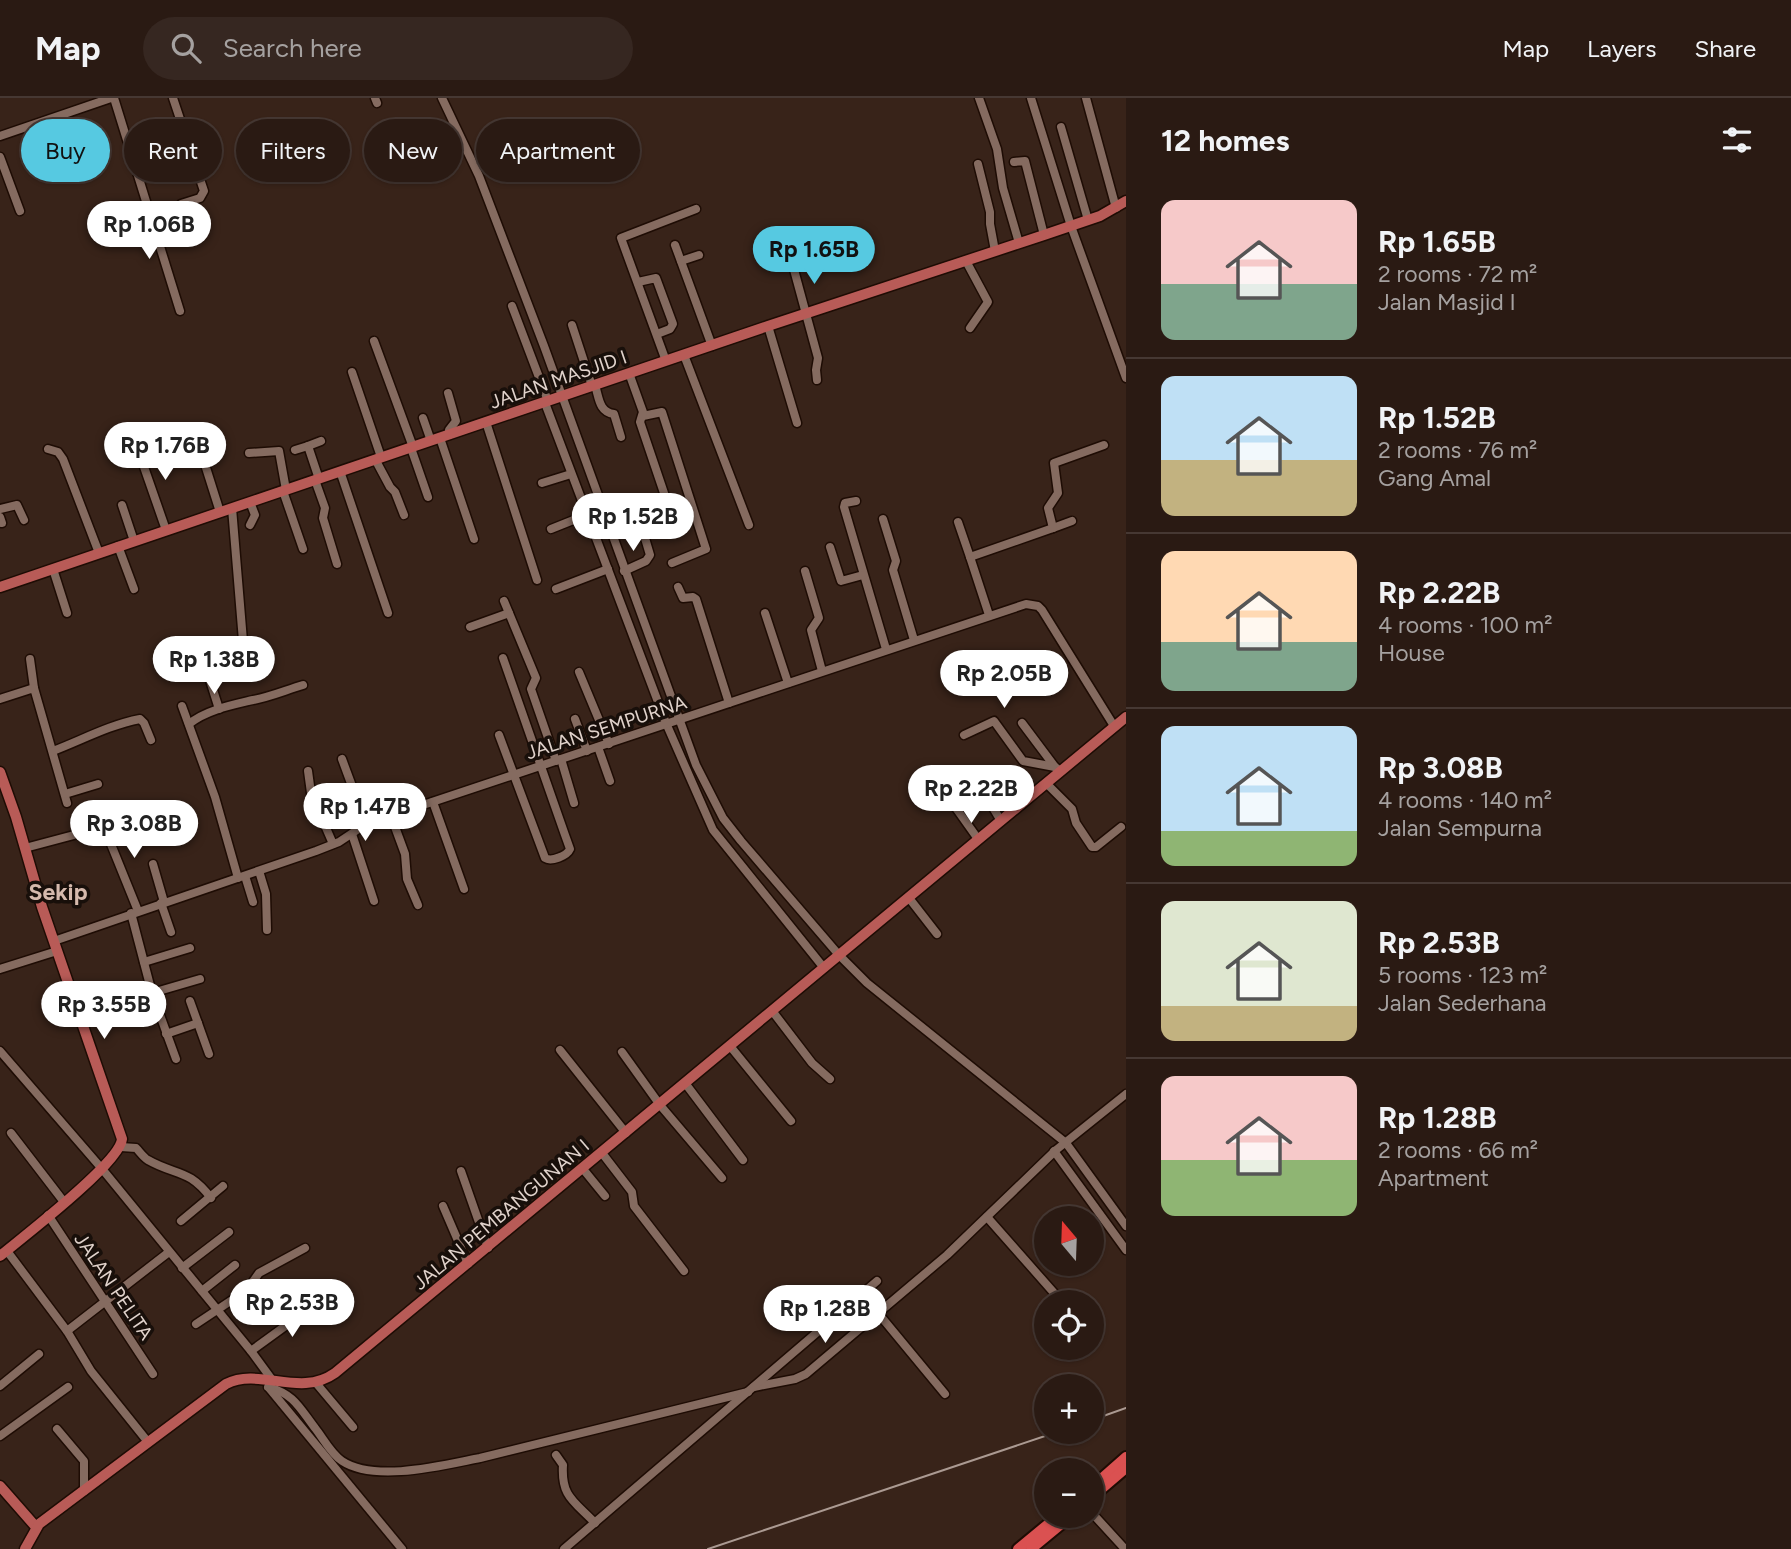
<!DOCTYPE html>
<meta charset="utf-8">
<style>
:root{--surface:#2a1a13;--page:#362721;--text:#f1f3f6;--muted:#a5a1a0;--line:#463833;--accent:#56c9e1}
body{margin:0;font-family:Figtree,sans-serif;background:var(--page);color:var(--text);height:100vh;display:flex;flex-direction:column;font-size:26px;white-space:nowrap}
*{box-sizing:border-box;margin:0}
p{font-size:23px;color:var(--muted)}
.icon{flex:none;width:38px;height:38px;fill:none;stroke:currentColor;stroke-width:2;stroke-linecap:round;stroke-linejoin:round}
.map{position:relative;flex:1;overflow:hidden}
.side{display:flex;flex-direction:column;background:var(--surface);width:665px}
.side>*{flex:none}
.banner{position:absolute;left:21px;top:21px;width:665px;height:63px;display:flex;gap:14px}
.needle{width:46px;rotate:341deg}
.tools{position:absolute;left:1034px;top:1108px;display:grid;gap:14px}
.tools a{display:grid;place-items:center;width:70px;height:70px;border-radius:50%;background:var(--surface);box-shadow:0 2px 5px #0004,0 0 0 2px var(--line);font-size:35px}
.price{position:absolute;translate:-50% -60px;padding:0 16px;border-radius:24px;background:#fff;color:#222;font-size:23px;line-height:46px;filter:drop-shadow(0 2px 4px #0008)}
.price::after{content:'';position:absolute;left:50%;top:42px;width:21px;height:16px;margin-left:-10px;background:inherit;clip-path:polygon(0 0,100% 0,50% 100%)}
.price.on{background:var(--accent);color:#111}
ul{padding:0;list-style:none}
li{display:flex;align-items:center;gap:21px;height:175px;padding:0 35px}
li+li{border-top:2px solid var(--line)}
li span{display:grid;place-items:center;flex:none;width:196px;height:140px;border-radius:14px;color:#555}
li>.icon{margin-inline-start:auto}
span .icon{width:84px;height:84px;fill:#fffc;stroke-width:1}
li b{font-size:30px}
h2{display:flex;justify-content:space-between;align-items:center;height:84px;padding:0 35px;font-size:30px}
.chip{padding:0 24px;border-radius:32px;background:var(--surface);box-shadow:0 2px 5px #0004,0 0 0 2px var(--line);font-size:24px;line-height:63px}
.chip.on{background:var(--accent);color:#111}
header{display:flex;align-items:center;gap:42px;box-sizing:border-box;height:98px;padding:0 35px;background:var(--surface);border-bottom:2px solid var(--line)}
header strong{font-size:33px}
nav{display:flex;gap:38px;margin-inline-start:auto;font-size:24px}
.search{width:490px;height:63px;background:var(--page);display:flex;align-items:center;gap:18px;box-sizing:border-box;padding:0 24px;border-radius:38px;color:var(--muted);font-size:26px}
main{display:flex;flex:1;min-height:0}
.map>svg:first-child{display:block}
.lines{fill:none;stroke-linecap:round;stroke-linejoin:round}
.minor-casing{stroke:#1e0c04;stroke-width:11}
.major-casing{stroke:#1e0c04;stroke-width:13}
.highway-casing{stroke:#1e0c04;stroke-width:14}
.minor{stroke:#856b60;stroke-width:8}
.major{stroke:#b85b57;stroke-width:10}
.highway{stroke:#da5151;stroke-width:10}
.rail{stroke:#ab9a92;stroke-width:2}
.labels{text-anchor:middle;stroke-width:7;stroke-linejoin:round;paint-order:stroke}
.street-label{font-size:19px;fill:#e1d3cc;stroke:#180f0a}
.quarter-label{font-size:23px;font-weight:bold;fill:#d5b9ac;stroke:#180f0a}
</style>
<header>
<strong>Map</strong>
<div class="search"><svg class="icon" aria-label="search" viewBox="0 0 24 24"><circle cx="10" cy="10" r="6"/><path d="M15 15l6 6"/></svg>Search here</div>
<nav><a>Map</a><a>Layers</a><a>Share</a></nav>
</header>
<main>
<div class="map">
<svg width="1126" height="1451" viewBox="0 0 1126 1451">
<rect width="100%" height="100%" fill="#382319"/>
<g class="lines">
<g class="minor-casing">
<g id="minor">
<polyline points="114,0 180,213"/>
<polyline points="173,0 204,93 200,100 181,106"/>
<polyline points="375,0 377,5"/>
<polyline points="442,0 479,78 544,248 696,667 723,720 741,743 839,857 867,885 1066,1045 1126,1128"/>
<polyline points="979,0 997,51 1003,90 1019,145"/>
<polyline points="1031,0 1071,128 1126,280"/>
<polyline points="1086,0 1116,110"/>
<polyline points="1061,29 1088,122"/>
<polyline points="0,38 111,0"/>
<polyline points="0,59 20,113"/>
<polyline points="1014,64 1025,63 1044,137"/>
<polyline points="978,66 990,114 990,126 995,153"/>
<polyline points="675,147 712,248"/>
<polyline points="681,163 699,157"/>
<polyline points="966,163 988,204 970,230"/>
<polyline points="793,168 818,260 816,272 817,282"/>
<polyline points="638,184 656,180 673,226 670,231 657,236"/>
<polyline points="512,208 548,303"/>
<polyline points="572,227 592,288"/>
<polyline points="768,228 797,325"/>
<polyline points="374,243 413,349"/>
<polyline points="684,257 749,427"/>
<polyline points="666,263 621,140 696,111"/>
<polyline points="352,274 381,359"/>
<path d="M595,287C599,300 599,314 614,316L621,339"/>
<polyline points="448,295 456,323 449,332 449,337"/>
<polyline points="545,305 666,625 713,732 824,870"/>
<polyline points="643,318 662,314 706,451 672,465"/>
<polyline points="423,320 431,343"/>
<polyline points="486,324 537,482"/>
<polyline points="440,340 474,441"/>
<polyline points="136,346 166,432"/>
<polyline points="411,350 428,399"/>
<polyline points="48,351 58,354 63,361 99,455"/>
<polyline points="295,352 308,348"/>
<polyline points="249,355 279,353 286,392"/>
<polyline points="202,357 220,414"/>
<polyline points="375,361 390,389 395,394 404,417"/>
<polyline points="340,373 388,515"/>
<polyline points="319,381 308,348 321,343"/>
<polyline points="315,382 325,410 323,420 337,466"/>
<polyline points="542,385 571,376"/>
<polyline points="283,393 303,451"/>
<polyline points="856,403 845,405 844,409 886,551"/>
<polyline points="250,404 255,417 250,427"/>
<polyline points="122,407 134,443"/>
<polyline points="0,411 17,407 24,422"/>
<polyline points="0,419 2,425"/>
<polyline points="605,419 636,410"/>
<polyline points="883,421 896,463 893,472 914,542"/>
<polyline points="958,424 970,459"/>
<polyline points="1053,430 1072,423"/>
<polyline points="551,431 586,417"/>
<polyline points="118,448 134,491"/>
<polyline points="830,449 841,483 863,477"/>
<polyline points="53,471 67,515"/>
<polyline points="624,473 646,463 650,457 636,410 665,398 640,324 643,314 629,275"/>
<polyline points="805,473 819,520 811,532 822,573"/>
<polyline points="678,489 683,500 693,499 696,501 729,605"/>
<polyline points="556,491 608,471"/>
<polyline points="504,503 536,580 531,591 556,663"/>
<polyline points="765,515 788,585"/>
<polyline points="989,517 970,459 1053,430 1048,410 1058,395 1054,365 1104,347"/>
<polyline points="470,529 509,515"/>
<polyline points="30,561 34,590"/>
<polyline points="579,574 609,646"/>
<polyline points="0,601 34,590 67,705"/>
<polyline points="182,608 215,699 238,780"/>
<path d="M219,611L208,576C218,567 233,568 243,559L244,555L232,410"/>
<polyline points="575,621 587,653"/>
<polyline points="1022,625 1055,669"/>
<path d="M189,626C206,612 232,607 253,602C270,599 286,592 303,587"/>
<path d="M499,637L545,760C551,764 567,758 570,751L565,737L503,560"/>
<polyline points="964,637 994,623 1023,663 1055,669 1061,673"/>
<polyline points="598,649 610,683"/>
<path d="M53,653C82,642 109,627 140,621L144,625L151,642"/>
<polyline points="342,661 366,726"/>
<polyline points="561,661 574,705"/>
<polyline points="308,673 311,695 333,746"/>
<polyline points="971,673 1001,723"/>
<polyline points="1046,685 1072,711 1076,725 1092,749 1096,749 1121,729"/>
<polyline points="65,696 98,686"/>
<polyline points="951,703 978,741"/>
<polyline points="433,704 464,791"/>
<polyline points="391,718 405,756 407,781 418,807"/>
<polyline points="322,721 344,705 357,703"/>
<polyline points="352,736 374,803"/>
<polyline points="25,750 104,729 138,813"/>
<polyline points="153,766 164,804"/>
<polyline points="259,773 266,796 267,832"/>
<polyline points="245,778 253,804"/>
<polyline points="909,800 937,836"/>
<polyline points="161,805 171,834"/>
<polyline points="131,815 152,895 176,961"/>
<polyline points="54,843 316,753 339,744 366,726 1026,506 1038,508 1042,512 1114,628"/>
<polyline points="144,864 190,850"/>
<polyline points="0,871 57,853"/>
<polyline points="152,895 200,881"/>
<polyline points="190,903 209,956"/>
<polyline points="773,914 812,965 830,981"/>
<polyline points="166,936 198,925"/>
<polyline points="730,948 791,1023"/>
<polyline points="560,952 626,1035"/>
<polyline points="0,953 103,1072 251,1253 273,1283"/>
<polyline points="622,954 660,1007 722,1080"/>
<polyline points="685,985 743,1062"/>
<polyline points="11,1035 64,1104"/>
<path d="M121,1049L136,1050C140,1054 143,1059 148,1062C176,1078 188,1070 211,1100"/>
<polyline points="1054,1053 1126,1152"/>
<polyline points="602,1055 632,1094 634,1108 684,1173"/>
<polyline points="583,1071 605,1098"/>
<polyline points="461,1073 488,1150"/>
<polyline points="443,1108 468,1166"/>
<polyline points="48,1117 153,1276"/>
<polyline points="987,1119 1062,1204"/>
<polyline points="181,1123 223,1088"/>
<polyline points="7,1153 67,1233 91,1273 148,1344"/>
<polyline points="182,1170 229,1134"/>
<polyline points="202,1193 235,1167"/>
<polyline points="878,1215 945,1296"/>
<polyline points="196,1226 247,1192 259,1175 305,1150"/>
<polyline points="67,1233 169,1154"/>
<polyline points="1092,1240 1093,1241"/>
<polyline points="251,1253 317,1205"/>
<polyline points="316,1285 353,1329"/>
<polyline points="0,1288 39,1256"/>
<path d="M268,1289C294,1296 299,1309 315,1330C323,1340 331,1356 342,1363C375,1385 444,1367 480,1360L748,1294"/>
<polyline points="754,1289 795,1281 806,1276 947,1157 1056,1052 1126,996"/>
<polyline points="269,1290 402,1451"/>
<polyline points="57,1331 84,1363 84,1393"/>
<polyline points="0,1338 68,1289"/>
<path d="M556,1357L563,1367C561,1399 574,1403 595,1425"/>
<polyline points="1092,1415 1125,1451"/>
<polyline points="564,1451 877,1183"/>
</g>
</g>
<g class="major-casing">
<g id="major">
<polyline points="0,489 768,228 1044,137 1100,118 1126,103"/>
<path d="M0,674L16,719L42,809L122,1041C120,1065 23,1139 0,1158"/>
<polyline points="0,1388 36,1429"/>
<path d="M25,1451L39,1426L226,1286C260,1269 300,1300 335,1275L1126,619"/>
</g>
</g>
<g class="highway-casing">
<g id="highway">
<polyline points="1092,1389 1126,1359"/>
<polyline points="1092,1399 1126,1370"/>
<polyline points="1018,1451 1058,1418"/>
<polyline points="1031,1451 1071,1418"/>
</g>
</g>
<use href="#minor" class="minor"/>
<use href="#major" class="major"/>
<use href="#highway" class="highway"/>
<g class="rail">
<polyline points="1092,1322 1126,1310"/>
<polyline points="708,1451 1057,1334"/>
</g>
</g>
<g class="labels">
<g class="street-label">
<text transform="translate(558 281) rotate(-19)" y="7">JALAN MASJID I</text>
<text transform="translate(606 629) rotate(-18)" y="7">JALAN SEMPURNA</text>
<text transform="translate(501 1116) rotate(-40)" y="7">JALAN PEMBANGUNAN I</text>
<text transform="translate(114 1188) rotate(56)" y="7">JALAN PELITA</text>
</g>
<g class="quarter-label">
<text x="58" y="802">Sekip</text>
</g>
</g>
</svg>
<div class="tools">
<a><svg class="needle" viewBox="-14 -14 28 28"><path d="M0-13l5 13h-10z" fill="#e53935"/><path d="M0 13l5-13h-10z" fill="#a5a1a0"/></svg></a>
<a><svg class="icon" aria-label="locate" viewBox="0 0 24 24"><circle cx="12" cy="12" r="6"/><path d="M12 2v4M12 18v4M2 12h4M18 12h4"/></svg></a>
<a>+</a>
<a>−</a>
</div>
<b class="price" style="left:149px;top:163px">Rp 1.06B</b>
<b class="price on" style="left:814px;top:188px">Rp 1.65B</b>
<b class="price" style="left:165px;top:384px">Rp 1.76B</b>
<b class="price" style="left:633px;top:455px">Rp 1.52B</b>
<b class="price" style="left:214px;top:598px">Rp 1.38B</b>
<b class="price" style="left:1004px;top:612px">Rp 2.05B</b>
<b class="price" style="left:971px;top:727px">Rp 2.22B</b>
<b class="price" style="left:365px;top:745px">Rp 1.47B</b>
<b class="price" style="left:134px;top:762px">Rp 3.08B</b>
<b class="price" style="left:104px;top:943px">Rp 3.55B</b>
<b class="price" style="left:292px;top:1241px">Rp 2.53B</b>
<b class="price" style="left:825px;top:1247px">Rp 1.28B</b>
<div class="banner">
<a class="chip on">Buy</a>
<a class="chip">Rent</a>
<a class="chip">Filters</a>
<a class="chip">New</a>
<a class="chip">Apartment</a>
</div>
</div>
<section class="side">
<h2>12 homes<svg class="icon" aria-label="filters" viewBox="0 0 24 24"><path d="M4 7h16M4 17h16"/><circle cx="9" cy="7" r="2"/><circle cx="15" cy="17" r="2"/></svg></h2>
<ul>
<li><span style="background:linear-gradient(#f6c9c9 60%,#7fa58c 0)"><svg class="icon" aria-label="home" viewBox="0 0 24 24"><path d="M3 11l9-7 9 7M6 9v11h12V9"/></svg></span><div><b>Rp 1.65B</b><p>2 rooms · 72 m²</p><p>Jalan Masjid I</p></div></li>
<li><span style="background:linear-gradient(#bfe0f5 60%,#c2b280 0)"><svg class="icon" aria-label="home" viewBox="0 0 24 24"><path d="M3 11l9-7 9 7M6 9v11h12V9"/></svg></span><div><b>Rp 1.52B</b><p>2 rooms · 76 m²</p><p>Gang Amal</p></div></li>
<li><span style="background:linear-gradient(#ffd9b3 65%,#7fa58c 0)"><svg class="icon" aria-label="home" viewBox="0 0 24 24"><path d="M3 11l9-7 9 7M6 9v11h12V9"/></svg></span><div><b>Rp 2.22B</b><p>4 rooms · 100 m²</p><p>House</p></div></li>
<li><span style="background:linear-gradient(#bfe0f5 75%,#8fb573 0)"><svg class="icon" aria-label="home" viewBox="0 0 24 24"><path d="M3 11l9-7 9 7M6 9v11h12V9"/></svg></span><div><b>Rp 3.08B</b><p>4 rooms · 140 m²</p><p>Jalan Sempurna</p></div></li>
<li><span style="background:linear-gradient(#dfe7d0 75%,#c2b280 0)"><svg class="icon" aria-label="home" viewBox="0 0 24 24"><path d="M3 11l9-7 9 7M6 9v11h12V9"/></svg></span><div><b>Rp 2.53B</b><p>5 rooms · 123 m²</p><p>Jalan Sederhana</p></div></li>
<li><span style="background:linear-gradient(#f6c9c9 60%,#8fb573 0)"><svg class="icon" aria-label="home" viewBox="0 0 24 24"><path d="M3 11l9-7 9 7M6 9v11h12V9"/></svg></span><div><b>Rp 1.28B</b><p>2 rooms · 66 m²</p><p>Apartment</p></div></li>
</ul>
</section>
</main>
